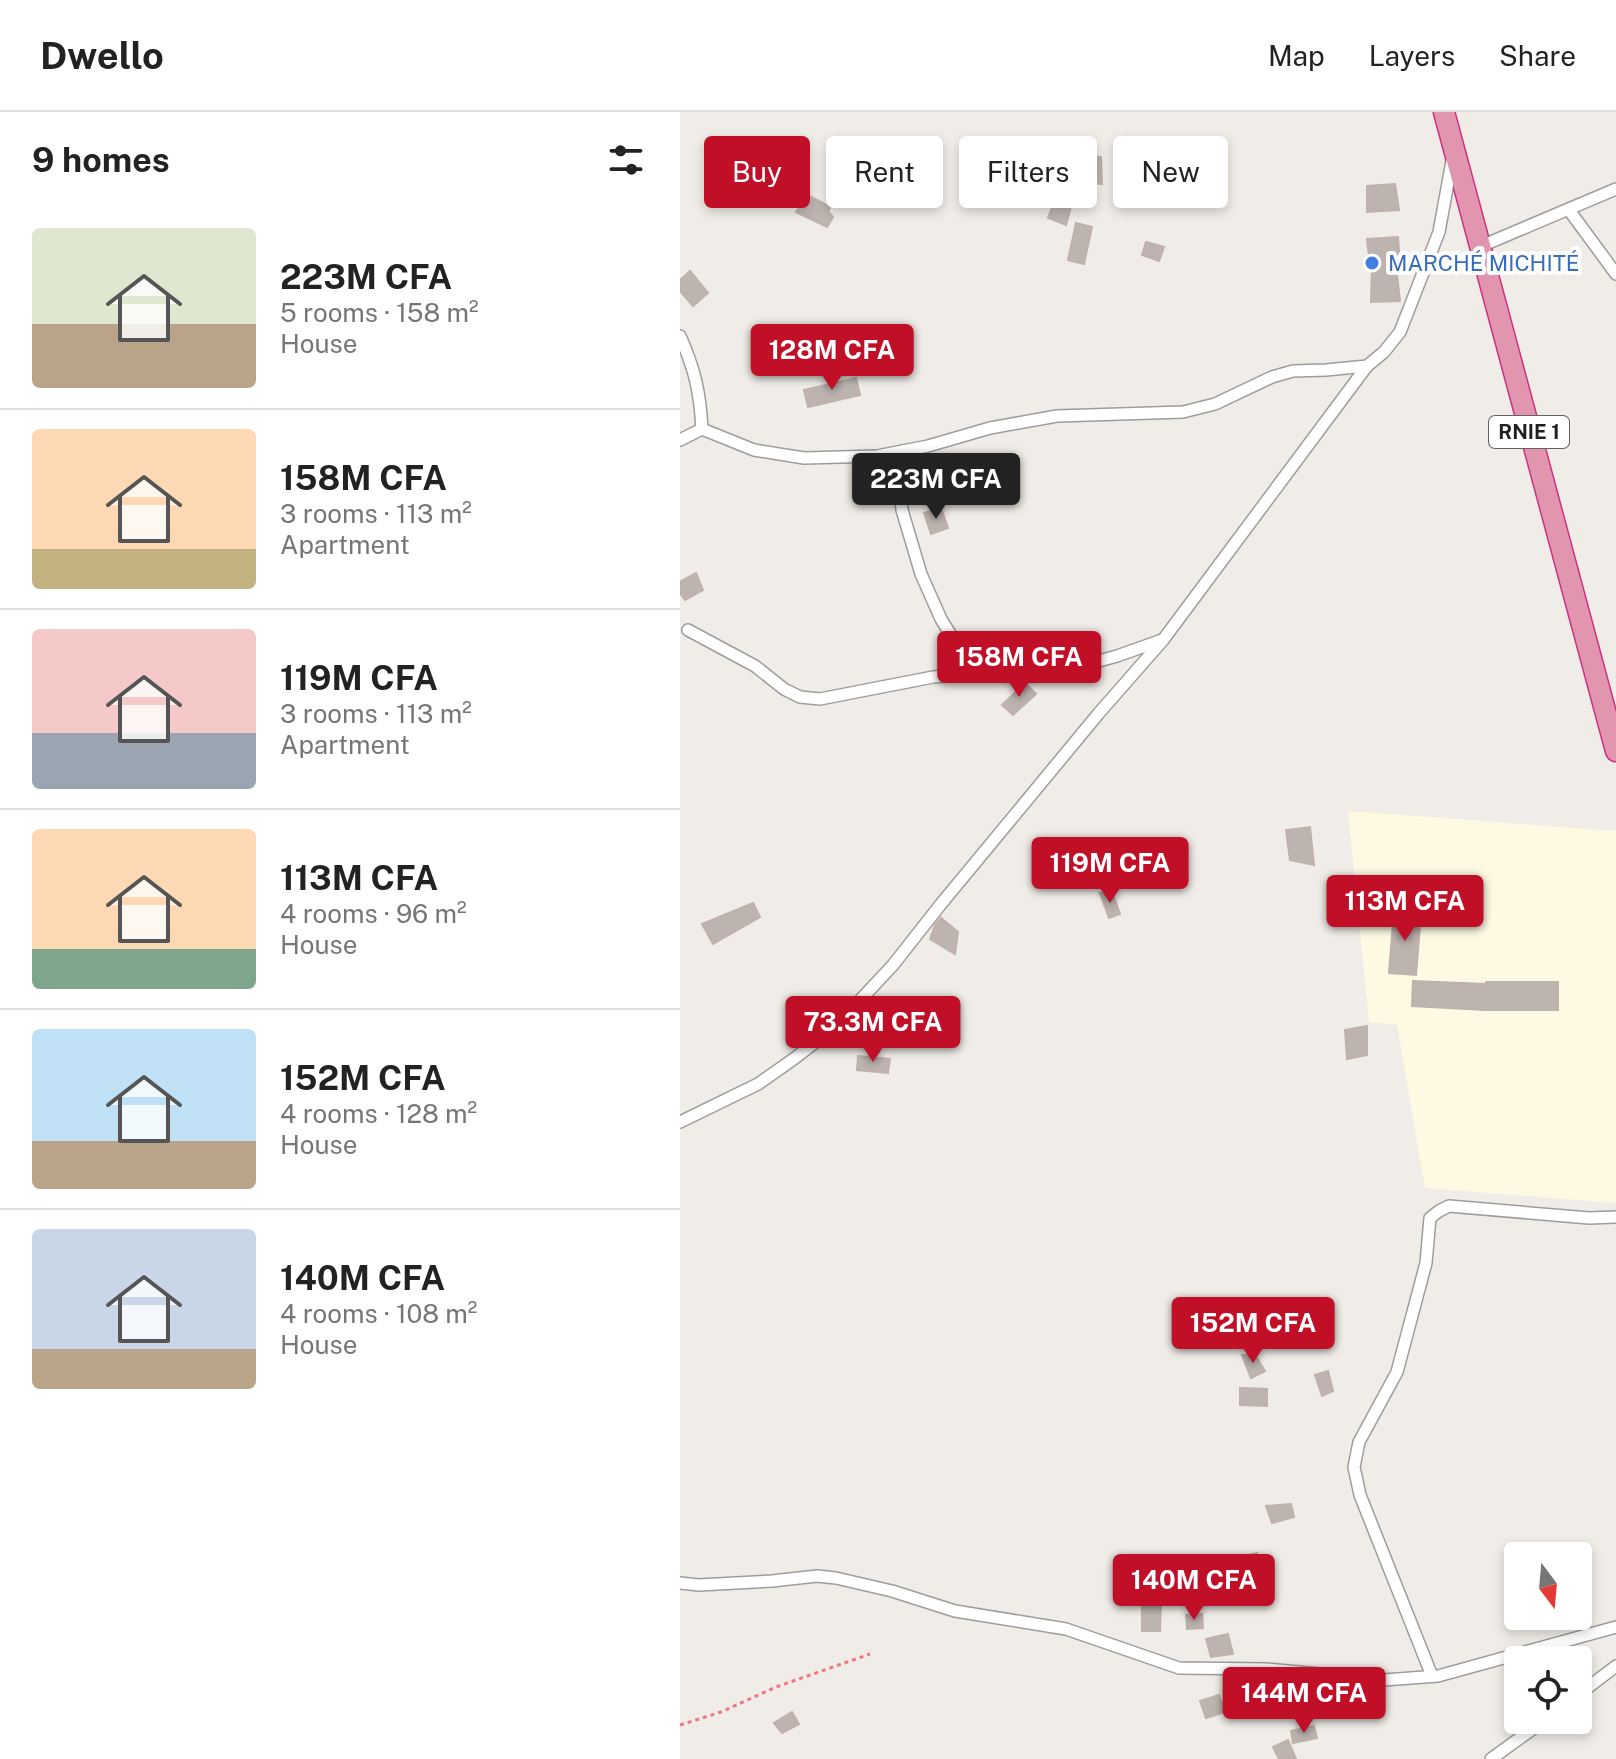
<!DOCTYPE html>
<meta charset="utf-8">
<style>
:root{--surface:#fff;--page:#f6f6f6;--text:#222;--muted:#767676;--line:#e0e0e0;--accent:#c10f28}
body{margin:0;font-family:"Public Sans",sans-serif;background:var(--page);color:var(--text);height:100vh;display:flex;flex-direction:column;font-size:30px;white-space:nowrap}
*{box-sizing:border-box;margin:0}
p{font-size:26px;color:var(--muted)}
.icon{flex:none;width:44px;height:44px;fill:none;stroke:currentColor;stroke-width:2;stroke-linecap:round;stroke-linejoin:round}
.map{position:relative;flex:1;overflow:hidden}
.side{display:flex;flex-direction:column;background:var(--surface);width:680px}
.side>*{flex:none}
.banner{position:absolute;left:24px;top:24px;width:760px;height:72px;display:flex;gap:16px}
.needle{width:52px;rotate:164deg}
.buttons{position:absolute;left:824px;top:1430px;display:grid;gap:16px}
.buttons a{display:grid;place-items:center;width:88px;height:88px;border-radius:8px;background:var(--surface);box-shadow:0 4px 12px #0003;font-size:40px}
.price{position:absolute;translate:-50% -68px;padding:0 18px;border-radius:8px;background:var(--accent);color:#fff;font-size:26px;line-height:52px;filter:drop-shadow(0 2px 4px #0008)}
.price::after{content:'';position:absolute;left:50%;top:48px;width:24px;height:18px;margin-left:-12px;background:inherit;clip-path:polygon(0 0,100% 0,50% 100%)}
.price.selected{background:#222;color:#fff}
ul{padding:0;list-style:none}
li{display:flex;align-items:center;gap:24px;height:200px;padding:0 32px}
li+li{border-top:2px solid var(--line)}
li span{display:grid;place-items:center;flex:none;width:224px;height:160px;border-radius:8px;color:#555}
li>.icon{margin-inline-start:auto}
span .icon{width:96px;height:96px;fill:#fffc;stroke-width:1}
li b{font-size:34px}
h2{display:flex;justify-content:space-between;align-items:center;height:96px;padding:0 32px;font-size:34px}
.pill{padding:0 28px;border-radius:8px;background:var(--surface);box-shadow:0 4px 12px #0003;font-size:28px;line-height:72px}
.pill.selected{background:var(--accent);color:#fff}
header{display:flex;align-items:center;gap:48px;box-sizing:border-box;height:112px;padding:0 40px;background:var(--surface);border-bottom:2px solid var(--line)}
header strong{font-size:38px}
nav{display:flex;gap:44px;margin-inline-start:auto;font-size:28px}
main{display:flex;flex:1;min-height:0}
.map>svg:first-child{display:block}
.education{fill:#fdf9e3}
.building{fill:#bdb4b0;stroke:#c0b1aa;stroke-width:2}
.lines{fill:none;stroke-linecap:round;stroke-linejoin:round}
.street-casing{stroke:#9d9d9d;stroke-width:14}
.highway-casing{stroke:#cf337f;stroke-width:23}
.path{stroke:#f0787d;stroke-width:3;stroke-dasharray:4 4;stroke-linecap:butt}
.street{stroke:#fff;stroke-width:11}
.highway{stroke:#e195ae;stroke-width:20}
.shop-dot{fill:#3f7fe0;stroke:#fff;stroke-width:3}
.labels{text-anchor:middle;stroke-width:8;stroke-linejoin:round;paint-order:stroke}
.shield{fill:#fff;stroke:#636363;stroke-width:2}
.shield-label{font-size:20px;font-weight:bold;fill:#202020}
.shop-label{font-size:22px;fill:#366cbe;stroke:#fff;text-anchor:start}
</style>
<header>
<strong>Dwello</strong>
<nav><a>Map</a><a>Layers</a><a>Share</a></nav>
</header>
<main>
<section class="side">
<h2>9 homes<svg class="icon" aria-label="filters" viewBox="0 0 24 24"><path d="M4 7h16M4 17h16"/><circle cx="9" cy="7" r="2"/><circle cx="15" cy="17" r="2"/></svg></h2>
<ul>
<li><span style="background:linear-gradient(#dfe7d0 60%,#b9a48a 0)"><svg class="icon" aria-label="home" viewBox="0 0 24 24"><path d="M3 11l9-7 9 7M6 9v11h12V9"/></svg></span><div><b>223M CFA</b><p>5 rooms · 158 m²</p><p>House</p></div></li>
<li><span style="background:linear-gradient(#ffd9b3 75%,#c2b280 0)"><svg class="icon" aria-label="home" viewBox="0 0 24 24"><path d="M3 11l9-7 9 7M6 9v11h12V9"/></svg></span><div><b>158M CFA</b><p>3 rooms · 113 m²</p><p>Apartment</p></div></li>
<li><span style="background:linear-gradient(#f6c9c9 65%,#9aa5b1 0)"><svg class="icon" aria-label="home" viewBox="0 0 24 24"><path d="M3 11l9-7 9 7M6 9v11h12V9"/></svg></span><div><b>119M CFA</b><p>3 rooms · 113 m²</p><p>Apartment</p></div></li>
<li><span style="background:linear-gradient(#ffd9b3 75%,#7fa58c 0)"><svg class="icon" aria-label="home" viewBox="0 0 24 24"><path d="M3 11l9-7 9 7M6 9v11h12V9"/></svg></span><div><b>113M CFA</b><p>4 rooms · 96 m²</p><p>House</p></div></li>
<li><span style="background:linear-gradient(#bfe0f5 70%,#b9a48a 0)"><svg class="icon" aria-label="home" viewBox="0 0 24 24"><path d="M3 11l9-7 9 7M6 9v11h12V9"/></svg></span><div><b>152M CFA</b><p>4 rooms · 128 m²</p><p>House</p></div></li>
<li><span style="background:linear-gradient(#c9d6e8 75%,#b9a48a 0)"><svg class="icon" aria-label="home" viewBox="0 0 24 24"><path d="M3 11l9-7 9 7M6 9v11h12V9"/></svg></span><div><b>140M CFA</b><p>4 rooms · 108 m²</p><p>House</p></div></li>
</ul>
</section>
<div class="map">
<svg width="936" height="1647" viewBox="0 0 936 1647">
<rect width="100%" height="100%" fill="#f0ece7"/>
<polygon class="education" points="668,699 936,719 936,1091 745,1076 717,913 689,910"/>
<g class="building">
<polygon points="399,41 421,45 422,72 394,68"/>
<polygon points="715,72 719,98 687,100 687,74"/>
<polygon points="127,83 151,95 148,99 153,105 147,115 116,100"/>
<polygon points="376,85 392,91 386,113 368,106"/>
<polygon points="396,111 412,115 404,152 388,148"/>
<polygon points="718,125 720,153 716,153 720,189 691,190 692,153 690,153 687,127"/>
<polygon points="466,130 484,135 479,149 462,143"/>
<polygon points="10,159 28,181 13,194 0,179 0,168"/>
<polygon points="176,266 180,283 128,295 124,278"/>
<polygon points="261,396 268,416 251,422 244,401"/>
<polygon points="16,461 23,478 5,488 0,481 0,470"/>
<polygon points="343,573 347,573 356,582 333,603 322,593"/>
<polygon points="630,715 634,753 610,748 606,718"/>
<polygon points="420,781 433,783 440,802 429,806"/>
<polygon points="73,791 80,805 33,832 22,812"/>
<polygon points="714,799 741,801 736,863 709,861"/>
<polygon points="261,806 278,820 275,842 250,827 255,813"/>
<polygon points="733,869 806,872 806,870 878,870 878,898 806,898 732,894"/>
<polygon points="687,914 687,943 667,947 665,918"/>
<polygon points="178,944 210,947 208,961 177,958"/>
<polygon points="562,1243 575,1243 585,1259 571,1266"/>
<polygon points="648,1259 653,1279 642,1284 635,1263"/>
<polygon points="560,1276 587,1277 587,1294 560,1293"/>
<polygon points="611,1392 614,1405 592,1411 586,1394"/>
<polygon points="577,1441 580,1455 564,1458 561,1445"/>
<polygon points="462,1488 481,1488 480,1519 462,1519"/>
<polygon points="522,1502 523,1516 507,1517 506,1503"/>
<polygon points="548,1522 553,1542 531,1545 526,1527"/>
<polygon points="539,1583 545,1600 526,1606 520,1589"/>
<polygon points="112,1600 119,1612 102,1621 94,1611"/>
<polygon points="634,1614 637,1626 613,1631 611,1619"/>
<polygon points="608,1628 616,1647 599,1647 593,1635"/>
</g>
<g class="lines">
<g class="street-casing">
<g id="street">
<polyline points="889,98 936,162"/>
<polyline points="799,135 936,77"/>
<path d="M0,224C15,258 20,280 22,317"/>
<polyline points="0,328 22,317 74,338 124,346 197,344 248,334 310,316 377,304 503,300 535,292 592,265 613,259 646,258 687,254 704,240 720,220 759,120 772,49"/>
<polyline points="223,339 219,370 222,398 241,462 261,507 294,561"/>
<polyline points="8,518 75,554 104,577 120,585 140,587 253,565 294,561 342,565 379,560 437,544 482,528"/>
<polyline points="0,1010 78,972 115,946 155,915 213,853 261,792 419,601 483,528 687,254"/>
<polyline points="0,1471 19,1473 92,1469 137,1464 156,1466 212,1479 275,1499 386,1517 499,1556 586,1557 704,1568 758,1564 936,1515"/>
<polyline points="752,1564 680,1383 674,1355 679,1330 717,1260 746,1151 750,1106 759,1099 769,1094 909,1106 936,1105"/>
<polyline points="898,1583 936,1554"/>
<polyline points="811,1647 865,1608"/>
</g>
</g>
<g class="highway-casing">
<polyline id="highway" points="764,0 936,639"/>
</g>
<polyline class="path" points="0,1613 41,1600 96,1575 190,1542"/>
<use href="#street" class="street"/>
<use href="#highway" class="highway"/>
</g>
<circle class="shop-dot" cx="692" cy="151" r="8"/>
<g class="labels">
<rect class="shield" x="809" y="304" width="80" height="32" rx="6"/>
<g class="shield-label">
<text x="849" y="327">RNIE 1</text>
</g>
<g class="shop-label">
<text x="708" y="159">MARCHÉ MICHITÉ</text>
</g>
</g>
</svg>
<div class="buttons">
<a><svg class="needle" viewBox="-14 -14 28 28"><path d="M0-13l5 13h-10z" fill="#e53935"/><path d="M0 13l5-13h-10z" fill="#767676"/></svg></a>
<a><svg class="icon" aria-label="locate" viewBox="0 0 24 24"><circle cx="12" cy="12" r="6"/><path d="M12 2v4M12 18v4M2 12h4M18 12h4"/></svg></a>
</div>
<b class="price" style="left:152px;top:280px">128M CFA</b>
<b class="price selected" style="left:256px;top:409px">223M CFA</b>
<b class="price" style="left:339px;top:587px">158M CFA</b>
<b class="price" style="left:430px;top:793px">119M CFA</b>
<b class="price" style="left:725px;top:831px">113M CFA</b>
<b class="price" style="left:193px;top:952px">73.3M CFA</b>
<b class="price" style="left:573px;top:1253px">152M CFA</b>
<b class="price" style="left:514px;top:1510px">140M CFA</b>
<b class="price" style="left:624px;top:1623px">144M CFA</b>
<div class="banner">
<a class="pill selected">Buy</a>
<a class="pill">Rent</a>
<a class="pill">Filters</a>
<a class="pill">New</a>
</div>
</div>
</main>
